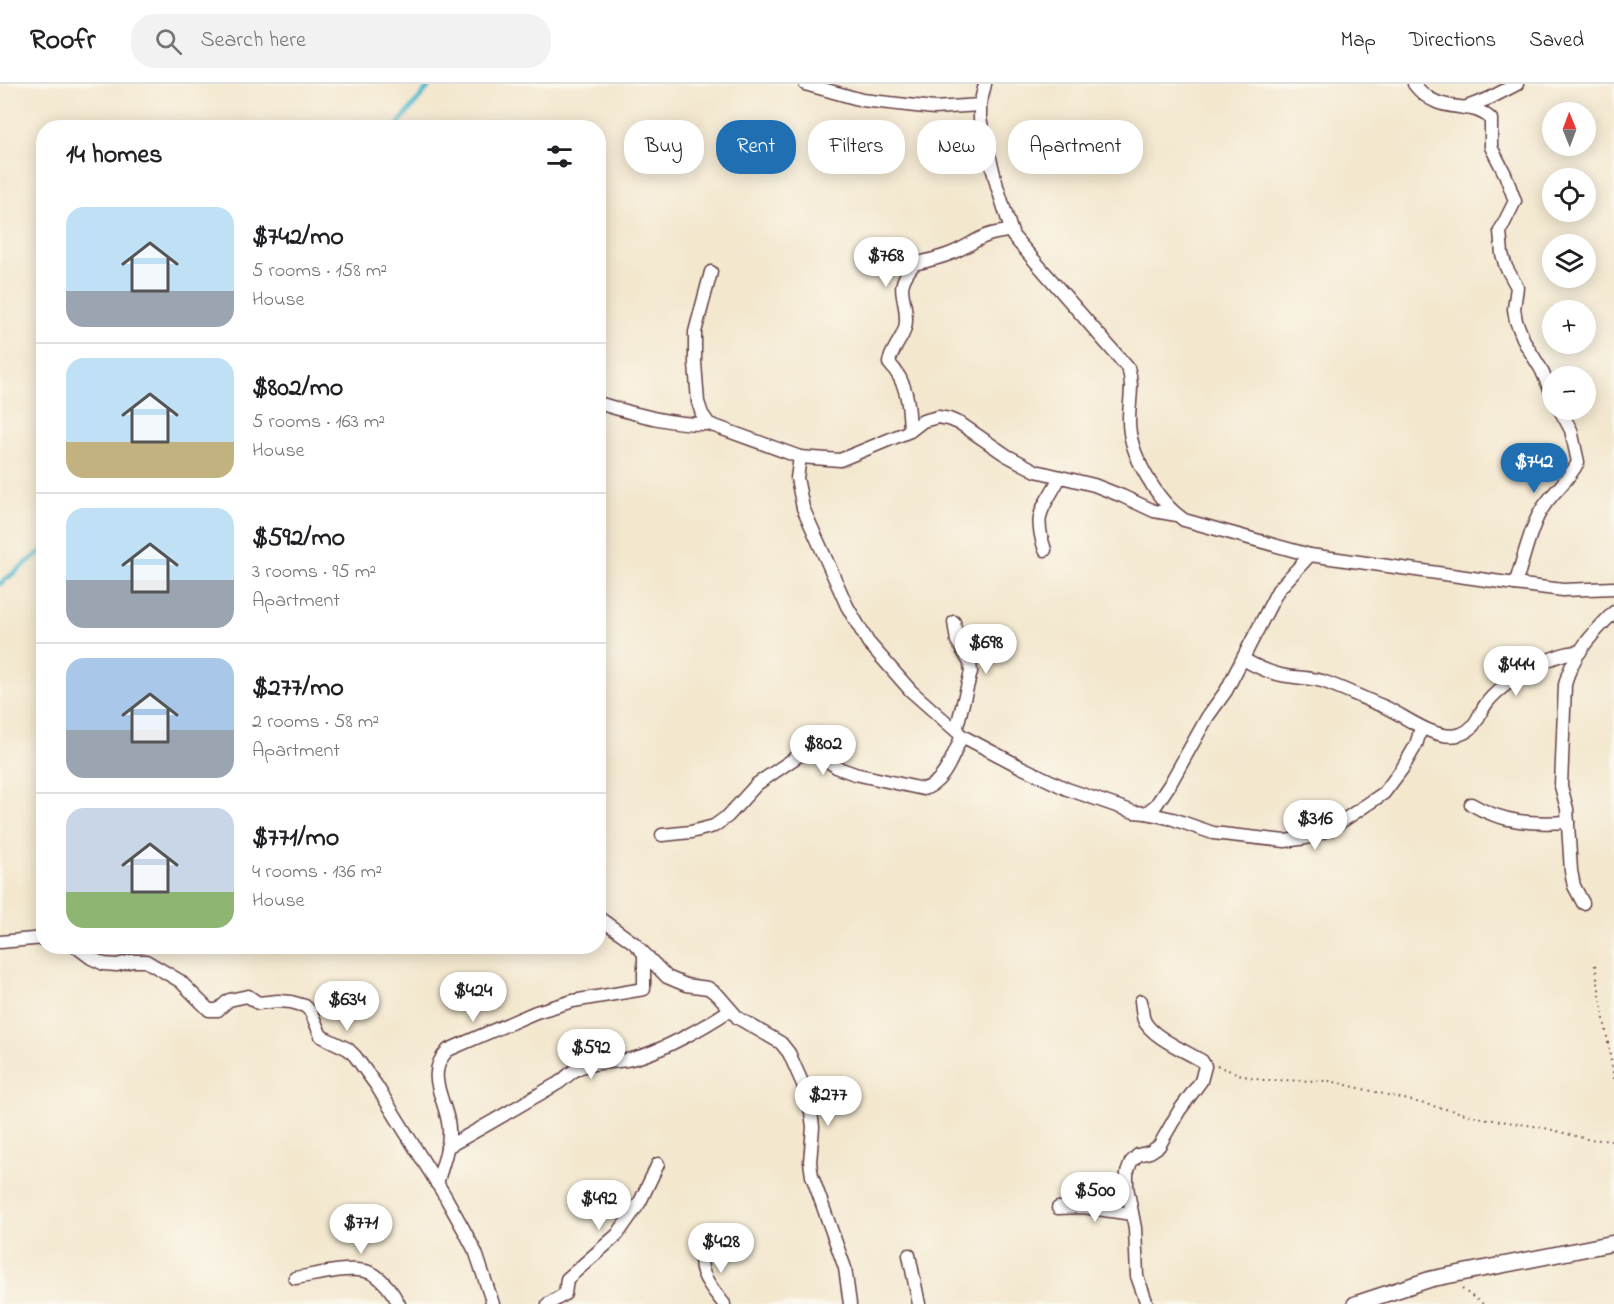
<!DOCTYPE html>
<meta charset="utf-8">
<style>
:root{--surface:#fff;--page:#f2f2f2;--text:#202124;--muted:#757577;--line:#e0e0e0;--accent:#1f6fb2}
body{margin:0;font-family:"Indie Flower",sans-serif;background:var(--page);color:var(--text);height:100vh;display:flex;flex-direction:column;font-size:22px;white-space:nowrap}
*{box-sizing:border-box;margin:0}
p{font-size:20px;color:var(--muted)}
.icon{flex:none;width:33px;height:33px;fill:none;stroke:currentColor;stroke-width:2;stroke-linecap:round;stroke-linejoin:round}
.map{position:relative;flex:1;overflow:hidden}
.side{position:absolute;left:36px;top:36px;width:570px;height:834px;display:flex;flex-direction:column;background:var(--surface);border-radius:24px;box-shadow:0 3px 15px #0003}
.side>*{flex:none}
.hud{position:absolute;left:624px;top:36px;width:570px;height:54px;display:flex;gap:12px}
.needle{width:39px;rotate:359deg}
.buttons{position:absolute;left:1542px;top:18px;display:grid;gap:12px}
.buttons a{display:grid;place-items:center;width:54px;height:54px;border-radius:50%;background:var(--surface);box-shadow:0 3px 15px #0003;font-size:30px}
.price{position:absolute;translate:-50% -51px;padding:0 14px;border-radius:21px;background:#fff;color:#222;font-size:20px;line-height:39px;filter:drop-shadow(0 2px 3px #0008)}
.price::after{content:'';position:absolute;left:50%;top:36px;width:18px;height:14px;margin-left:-9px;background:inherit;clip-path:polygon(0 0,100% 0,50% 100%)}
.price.active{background:var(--accent);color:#fff}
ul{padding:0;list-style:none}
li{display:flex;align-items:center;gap:18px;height:150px;padding:0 30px}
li+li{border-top:2px solid var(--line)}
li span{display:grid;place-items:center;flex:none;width:168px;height:120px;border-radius:18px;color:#555}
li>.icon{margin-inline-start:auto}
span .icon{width:72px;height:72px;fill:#fffc;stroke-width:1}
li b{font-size:26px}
h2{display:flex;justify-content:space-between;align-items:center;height:72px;padding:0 30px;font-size:26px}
.tag{padding:0 21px;border-radius:24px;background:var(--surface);box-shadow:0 3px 15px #0003;font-size:21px;line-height:54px}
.tag.active{background:var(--accent);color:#fff}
header{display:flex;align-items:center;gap:36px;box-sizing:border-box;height:84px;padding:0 30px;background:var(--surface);border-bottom:2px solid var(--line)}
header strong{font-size:28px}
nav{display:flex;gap:33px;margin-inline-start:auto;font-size:21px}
.search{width:420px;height:54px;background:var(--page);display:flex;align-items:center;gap:15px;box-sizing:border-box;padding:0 21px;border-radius:24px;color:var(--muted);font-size:22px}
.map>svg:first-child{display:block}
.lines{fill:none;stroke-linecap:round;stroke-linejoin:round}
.stream{stroke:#54bbd2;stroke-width:4.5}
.minor-casing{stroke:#633d43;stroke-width:15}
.tertiary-casing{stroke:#633d43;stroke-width:18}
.path{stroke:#633d43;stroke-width:2;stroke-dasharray:1.5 4.5;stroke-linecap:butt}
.minor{stroke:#fff;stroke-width:12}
.tertiary{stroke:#fff;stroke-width:15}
</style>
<header>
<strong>Roofr</strong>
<div class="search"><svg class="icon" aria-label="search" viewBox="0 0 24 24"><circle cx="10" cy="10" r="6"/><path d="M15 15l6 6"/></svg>Search here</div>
<nav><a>Map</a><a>Directions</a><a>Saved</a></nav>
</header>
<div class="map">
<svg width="1614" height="1220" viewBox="0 0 1614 1220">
<rect width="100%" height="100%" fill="#fbf7ec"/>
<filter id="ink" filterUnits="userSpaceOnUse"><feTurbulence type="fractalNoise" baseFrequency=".0167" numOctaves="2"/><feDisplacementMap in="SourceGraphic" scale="12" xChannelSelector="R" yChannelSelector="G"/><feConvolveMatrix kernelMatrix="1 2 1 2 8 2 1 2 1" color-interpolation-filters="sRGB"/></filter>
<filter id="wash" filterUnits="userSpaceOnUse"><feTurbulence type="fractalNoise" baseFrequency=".008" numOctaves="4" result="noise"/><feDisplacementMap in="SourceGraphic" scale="24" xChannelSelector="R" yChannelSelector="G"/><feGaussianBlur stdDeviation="1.35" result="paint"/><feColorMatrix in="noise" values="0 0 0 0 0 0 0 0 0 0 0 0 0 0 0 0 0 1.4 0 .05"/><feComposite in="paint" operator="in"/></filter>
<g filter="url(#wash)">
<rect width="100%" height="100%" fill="#f3e7ce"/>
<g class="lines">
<g class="stream">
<polyline points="395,44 431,0"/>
<polyline points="0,500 44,465"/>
</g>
</g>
</g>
<g filter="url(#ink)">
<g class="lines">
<g class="minor-casing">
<g id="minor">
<polyline points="805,0 862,16 934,24 980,21"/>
<path d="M985,0L980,21V35L997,102L1013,152L1128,284C1134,301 1129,317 1129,335C1128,369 1157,417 1184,436L1310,471L1515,500L1563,506L1614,504"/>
<path d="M1414,0C1440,34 1469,14 1491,35V63L1505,90L1515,117L1500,147L1502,170L1506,183L1517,203L1514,225L1516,237L1525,259L1541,285L1552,310"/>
<polyline points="1464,24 1490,14 1517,0"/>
<polyline points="711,188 695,248 695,279 698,318 702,330 709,340 800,373 840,376 910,347 923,337 938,333 949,335 961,340 1006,371 1036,387 1094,401 1122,412 1154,427 1177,431"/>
<path d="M598,319C635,330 671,341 709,340"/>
<path d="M910,347C909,321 908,299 889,279C891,264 907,252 906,235C906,209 893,206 914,180C927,177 940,174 952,169C977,158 981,149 1011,147"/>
<polyline points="800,373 797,394 803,424 847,522 868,558 911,607 962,652 1021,683 1067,705 1134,728 1146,729 1156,721 1170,700 1208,632 1226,607 1278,506 1310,471"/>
<path d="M1045,466C1032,427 1044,425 1060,393"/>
<path d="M1515,500C1523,478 1528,451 1539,430C1550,409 1567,400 1578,378L1571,346L1560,326"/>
<polyline points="954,538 957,557 970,579 971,588 956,646"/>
<path d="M1243,575C1255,582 1267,588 1281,591C1294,594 1308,593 1322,597C1343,604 1364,615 1385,623C1405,632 1438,659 1461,650C1476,645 1478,631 1486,620C1501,599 1555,567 1580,568"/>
<path d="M1471,720C1503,739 1532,740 1568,738"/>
<polyline points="1146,729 1173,735 1213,749 1285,757 1306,754 1329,746 1384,709 1402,685 1416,661 1421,644"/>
<path d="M662,751L691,748L714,742L728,732L757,700L798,672L807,669L818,670L838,684L855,690L923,705C945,700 953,670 962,652"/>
<path d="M1583,819L1574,802L1571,787L1567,725L1561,702L1565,601C1571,572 1594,548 1614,528"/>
<polyline points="598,833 634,859 667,893 686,901 708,904 718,911 738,934 781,959 789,969 805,1005 811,1028 813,1043 810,1078 812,1092 845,1184 850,1220"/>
<polyline points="0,858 44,854"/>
<polyline points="75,862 91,874 104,880 117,881 132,877 146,877 180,897 209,926 218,926 229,916 248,912 258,919 278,917 291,918 305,922 311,928 321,952 348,965 355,972 376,1001 445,1112 464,1146 476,1169 493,1220"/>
<path d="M1141,917C1142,923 1142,931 1144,936C1150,952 1187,968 1202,977L1205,982L1201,997L1179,1027L1159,1062L1150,1068L1138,1071L1131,1078L1127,1089V1103L1135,1144L1137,1192L1147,1220"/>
<path d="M447,1063C484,1043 519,1022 555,1001C565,996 570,987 581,983C597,977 615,979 631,975C659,969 706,942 730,926"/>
<path d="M437,1100C441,1084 449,1067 449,1050C451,1020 421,993 448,966L536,928L573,917L644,905V871"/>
<polyline points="1058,1124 1083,1123 1132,1130"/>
<path d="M707,1158C692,1183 709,1201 724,1220"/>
<polyline points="909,1171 919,1220"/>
<path d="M295,1194C316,1191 357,1179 375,1191C386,1198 393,1209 399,1220"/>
<polyline points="548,1220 565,1210 567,1195 617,1151 640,1118 658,1080"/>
</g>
</g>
<g class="tertiary-casing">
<polyline id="tertiary" points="1355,1220 1431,1195 1614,1159"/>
</g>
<g class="path">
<polyline points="1595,881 1614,995"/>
<polyline points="1217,982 1250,994 1264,996 1330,997 1487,1035 1541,1043 1587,1055 1614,1057"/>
<polyline points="1462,1205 1483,1220"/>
</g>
<use href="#minor" class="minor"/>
<use href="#tertiary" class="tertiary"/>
</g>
</g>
</svg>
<div class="buttons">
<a><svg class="needle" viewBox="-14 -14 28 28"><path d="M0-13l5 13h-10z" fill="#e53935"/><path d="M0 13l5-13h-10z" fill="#757577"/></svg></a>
<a><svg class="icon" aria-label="locate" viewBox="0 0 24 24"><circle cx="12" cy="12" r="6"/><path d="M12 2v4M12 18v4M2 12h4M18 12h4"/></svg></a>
<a><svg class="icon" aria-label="layers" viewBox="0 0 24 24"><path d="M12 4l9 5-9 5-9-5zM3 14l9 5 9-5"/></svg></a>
<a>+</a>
<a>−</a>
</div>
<b class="price" style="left:886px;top:204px">$768</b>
<b class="price active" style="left:1534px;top:410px">$742</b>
<b class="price" style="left:986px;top:591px">$698</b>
<b class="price" style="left:1516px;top:613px">$444</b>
<b class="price" style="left:823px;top:692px">$802</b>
<b class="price" style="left:1315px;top:767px">$316</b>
<b class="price" style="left:473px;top:939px">$424</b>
<b class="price" style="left:347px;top:948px">$634</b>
<b class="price" style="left:591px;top:996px">$592</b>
<b class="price" style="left:828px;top:1043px">$277</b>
<b class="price" style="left:1095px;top:1139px">$500</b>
<b class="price" style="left:599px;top:1147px">$492</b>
<b class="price" style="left:361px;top:1171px">$771</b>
<b class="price" style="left:721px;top:1190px">$428</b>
<div class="hud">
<a class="tag">Buy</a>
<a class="tag active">Rent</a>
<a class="tag">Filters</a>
<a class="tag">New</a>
<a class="tag">Apartment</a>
</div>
<section class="side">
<h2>14 homes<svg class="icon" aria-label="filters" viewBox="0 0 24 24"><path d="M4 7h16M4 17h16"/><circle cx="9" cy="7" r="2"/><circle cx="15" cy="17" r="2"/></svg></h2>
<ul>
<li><span style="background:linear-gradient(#bfe0f5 70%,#9aa5b1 0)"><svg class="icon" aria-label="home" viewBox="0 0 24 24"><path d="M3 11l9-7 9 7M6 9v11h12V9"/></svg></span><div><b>$742/mo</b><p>5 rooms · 158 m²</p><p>House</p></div></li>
<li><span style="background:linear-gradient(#bfe0f5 70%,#c2b280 0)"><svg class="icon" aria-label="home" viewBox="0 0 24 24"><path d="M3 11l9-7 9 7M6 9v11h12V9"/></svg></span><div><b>$802/mo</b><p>5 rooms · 163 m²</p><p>House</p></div></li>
<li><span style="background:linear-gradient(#bfe0f5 60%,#9aa5b1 0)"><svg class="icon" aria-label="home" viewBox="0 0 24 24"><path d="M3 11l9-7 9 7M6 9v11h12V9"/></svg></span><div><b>$592/mo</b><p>3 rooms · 95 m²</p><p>Apartment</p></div></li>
<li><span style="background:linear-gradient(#a9c7e8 60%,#9aa5b1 0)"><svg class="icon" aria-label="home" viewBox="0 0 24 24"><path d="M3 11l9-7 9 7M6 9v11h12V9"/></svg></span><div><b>$277/mo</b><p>2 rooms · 58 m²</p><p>Apartment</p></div></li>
<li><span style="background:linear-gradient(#c9d6e8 70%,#8fb573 0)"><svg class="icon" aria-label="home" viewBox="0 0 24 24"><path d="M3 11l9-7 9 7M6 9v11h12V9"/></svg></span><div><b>$771/mo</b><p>4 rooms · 136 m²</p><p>House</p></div></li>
</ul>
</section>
</div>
